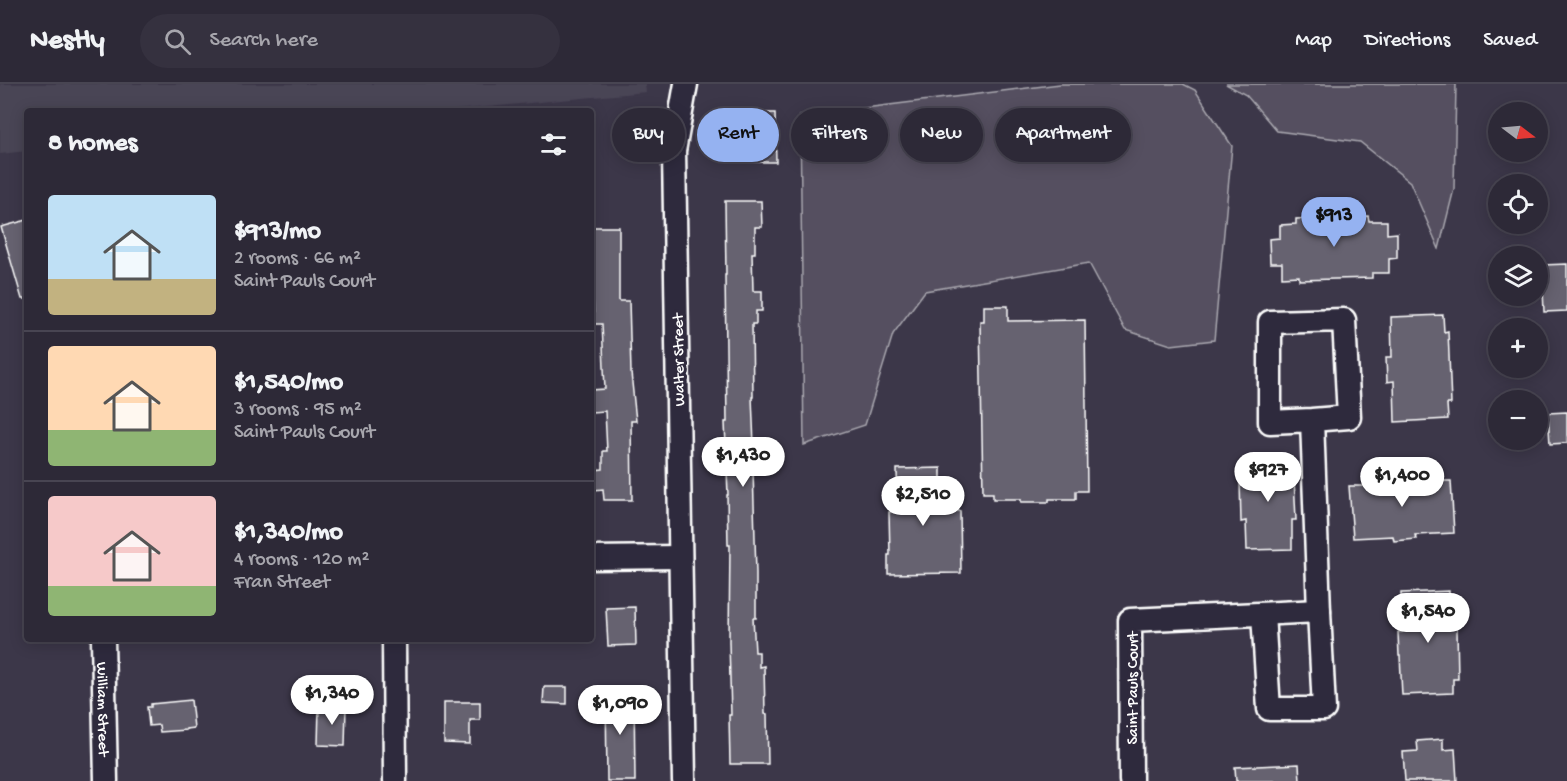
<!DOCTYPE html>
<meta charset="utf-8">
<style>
:root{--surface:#2d2937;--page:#35313f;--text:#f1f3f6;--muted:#a7a6ad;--line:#484552;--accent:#95b2f1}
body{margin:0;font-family:"Gochi Hand",sans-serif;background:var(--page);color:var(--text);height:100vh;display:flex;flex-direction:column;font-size:22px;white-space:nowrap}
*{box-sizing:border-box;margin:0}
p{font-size:20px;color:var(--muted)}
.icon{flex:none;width:33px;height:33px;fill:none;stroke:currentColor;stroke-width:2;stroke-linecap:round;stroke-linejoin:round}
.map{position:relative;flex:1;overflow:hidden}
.side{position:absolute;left:24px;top:24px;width:570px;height:534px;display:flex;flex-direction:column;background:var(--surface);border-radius:6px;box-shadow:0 3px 15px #0003,0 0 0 2px var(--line)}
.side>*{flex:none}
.top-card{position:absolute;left:612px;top:24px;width:570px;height:54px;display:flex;gap:12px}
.needle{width:39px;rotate:106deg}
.buttons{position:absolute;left:1488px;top:18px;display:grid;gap:12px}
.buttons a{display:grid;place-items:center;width:60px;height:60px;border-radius:50%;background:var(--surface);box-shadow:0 3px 15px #0003,0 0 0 2px var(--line);font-size:30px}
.price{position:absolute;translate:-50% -51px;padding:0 14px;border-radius:21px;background:#fff;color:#222;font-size:20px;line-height:39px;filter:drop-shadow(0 2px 3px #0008)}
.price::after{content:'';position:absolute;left:50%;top:36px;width:18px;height:14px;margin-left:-9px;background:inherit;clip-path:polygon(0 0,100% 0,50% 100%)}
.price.on{background:var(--accent);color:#111}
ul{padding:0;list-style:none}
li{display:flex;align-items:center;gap:18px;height:150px;padding:0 24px}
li+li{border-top:2px solid var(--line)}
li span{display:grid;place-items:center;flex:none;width:168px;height:120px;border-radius:6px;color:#555}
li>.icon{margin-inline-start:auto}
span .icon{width:72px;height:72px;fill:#fffc;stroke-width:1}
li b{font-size:26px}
h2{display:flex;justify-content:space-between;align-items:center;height:72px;padding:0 24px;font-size:26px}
.tag{padding:0 21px;border-radius:27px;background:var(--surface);box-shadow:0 3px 15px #0003,0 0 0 2px var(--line);font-size:21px;line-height:54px}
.tag.on{background:var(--accent);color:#111}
header{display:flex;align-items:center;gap:36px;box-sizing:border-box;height:84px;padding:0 30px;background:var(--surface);border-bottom:2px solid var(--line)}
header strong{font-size:28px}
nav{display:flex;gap:33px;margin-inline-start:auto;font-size:21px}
.search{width:420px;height:54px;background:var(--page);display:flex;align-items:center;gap:15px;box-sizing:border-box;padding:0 21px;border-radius:33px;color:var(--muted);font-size:22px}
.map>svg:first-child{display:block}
.built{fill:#494455}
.green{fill:#555060;stroke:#aaa8b0;stroke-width:1.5}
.building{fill:#666270;stroke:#fff;stroke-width:1.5}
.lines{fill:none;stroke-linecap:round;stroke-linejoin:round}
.minor-casing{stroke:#fff;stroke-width:27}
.minor{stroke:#2f2a3d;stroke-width:22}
.labels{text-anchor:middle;stroke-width:6;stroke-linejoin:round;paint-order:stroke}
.street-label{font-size:16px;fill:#fff;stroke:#2f2a3d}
</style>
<header>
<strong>Nestly</strong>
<div class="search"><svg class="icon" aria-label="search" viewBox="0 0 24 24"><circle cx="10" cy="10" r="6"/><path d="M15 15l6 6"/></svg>Search here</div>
<nav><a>Map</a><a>Directions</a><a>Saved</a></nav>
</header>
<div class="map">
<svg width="1567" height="697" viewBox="0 0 1567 697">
<rect width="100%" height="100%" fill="#3c3749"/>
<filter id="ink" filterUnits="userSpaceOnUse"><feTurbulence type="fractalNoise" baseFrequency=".0167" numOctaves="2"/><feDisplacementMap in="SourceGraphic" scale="12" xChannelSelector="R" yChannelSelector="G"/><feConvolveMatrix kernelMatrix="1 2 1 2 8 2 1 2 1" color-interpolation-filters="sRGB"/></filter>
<g filter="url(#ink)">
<polygon class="built" points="0,0 645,0 646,8 445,27 27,27 27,67 0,70"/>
<g class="green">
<polygon points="1060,0 1183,0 1195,6 1232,62 1214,256 1171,261 1125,246 1089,179 925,207 893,250 865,341 804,361 800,32"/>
<polygon points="1226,0 1456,0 1454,105 1439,165 1410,98 1360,58 1277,47 1246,11"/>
</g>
<g class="building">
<polygon points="748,29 775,29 776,78 749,78"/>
<polygon points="725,117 761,117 762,143 755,143 755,169 752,169 753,207 762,207 762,227 756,227 756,240 752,240 753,313 752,313 755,386 753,386 756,489 756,534 753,534 755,568 759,568 759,583 764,582 765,630 767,630 768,680 730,680 729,631 731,631 729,558 730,461 728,461 727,411 728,411 725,338 727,338 725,191 726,191"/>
<polygon points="1368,132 1369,137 1387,137 1387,150 1397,149 1397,174 1389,175 1389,189 1372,189 1372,194 1299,196 1299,192 1282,193 1282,179 1270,179 1269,155 1280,154 1280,141 1296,140 1296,135"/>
<polygon points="27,136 27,215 22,215 1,143"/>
<polygon points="591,143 619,143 619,217 629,217 631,289 636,337 631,337 632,416 604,416 603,405 594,406 594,386 603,385 603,367 607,367 605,327 591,328 591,306 605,305 602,240 594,240"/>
<polygon points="1567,180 1567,227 1544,228 1542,181"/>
<polygon points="984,222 1008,222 1008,237 1085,236 1087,407 1076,407 1076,415 1049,415 1049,418 1021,418 1021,415 993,415 993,409 983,409 980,237 984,237"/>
<polygon points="1443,231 1444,248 1448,247 1451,320 1447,320 1448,335 1395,338 1394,297 1387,298 1386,273 1392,273 1391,233"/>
<polygon points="1567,328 1567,359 1550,360 1548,329"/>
<polygon points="1289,372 1289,394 1294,394 1296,436 1292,436 1292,465 1247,466 1246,437 1241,438 1240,397 1246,397 1245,374"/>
<polygon points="941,384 941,427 960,427 961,489 888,490 888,471 890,471 889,428 898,427 897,385"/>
<polygon points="1438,392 1438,397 1451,397 1454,449 1415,451 1416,455 1394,457 1393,452 1353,454 1349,402 1365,402 1365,397"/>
<polygon points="1449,507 1449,522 1455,521 1457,545 1458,595 1453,595 1453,609 1402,611 1400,572 1399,572 1398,548 1402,548 1401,509"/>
<polygon points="635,523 636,561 608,562 606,524"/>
<polygon points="544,603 567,603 567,620 543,619"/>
<polygon points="606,607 634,607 635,697 607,697"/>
<polygon points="191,616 194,644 186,645 186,646 160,648 159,641 149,642 147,623 151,623 151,620"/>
<polygon points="444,618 480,618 480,636 470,636 470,660 444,659"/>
<polygon points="319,623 346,623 345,662 318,661"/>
<polygon points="1443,655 1443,666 1455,665 1457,697 1405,697 1403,668 1418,667 1417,657"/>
<polygon points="1299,680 1300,697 1236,697 1235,683"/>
</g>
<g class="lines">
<g class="minor-casing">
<g id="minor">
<polyline points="591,474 680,473"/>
<polyline points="1263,530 1269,625 1324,625 1319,527 1312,336 1349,333 1344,236 1270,238 1270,338 1312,336"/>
<path id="s1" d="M103,555L106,697"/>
<polyline points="394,555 395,697"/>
<polyline points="684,697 674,67 686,0"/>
<polyline points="1131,697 1130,536 1319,527"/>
</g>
</g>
<use href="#minor" class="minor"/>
</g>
</g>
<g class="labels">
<g class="street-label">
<text transform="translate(677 276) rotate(-91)" y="6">Walter Street</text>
<text transform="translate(1131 604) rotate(-90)" y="6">Saint Pauls Court</text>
<text dy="6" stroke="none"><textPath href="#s1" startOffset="70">William Street</textPath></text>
</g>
</g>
</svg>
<div class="buttons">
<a><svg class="needle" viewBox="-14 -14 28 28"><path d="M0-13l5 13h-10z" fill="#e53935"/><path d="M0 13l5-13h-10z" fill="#a7a6ad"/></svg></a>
<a><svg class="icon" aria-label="locate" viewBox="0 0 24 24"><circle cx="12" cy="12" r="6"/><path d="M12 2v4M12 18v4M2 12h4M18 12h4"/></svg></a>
<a><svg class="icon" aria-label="layers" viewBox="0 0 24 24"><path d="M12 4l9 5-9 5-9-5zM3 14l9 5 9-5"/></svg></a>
<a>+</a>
<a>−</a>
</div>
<b class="price on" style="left:1334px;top:164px">$913</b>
<b class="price" style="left:743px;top:404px">$1,430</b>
<b class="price" style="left:1268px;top:419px">$927</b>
<b class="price" style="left:1402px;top:424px">$1,400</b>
<b class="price" style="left:923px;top:443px">$2,510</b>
<b class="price" style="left:1428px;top:560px">$1,540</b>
<b class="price" style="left:332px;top:642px">$1,340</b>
<b class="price" style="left:620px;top:652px">$1,090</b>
<div class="top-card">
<a class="tag">Buy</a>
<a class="tag on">Rent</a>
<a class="tag">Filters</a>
<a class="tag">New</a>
<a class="tag">Apartment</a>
</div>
<section class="side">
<h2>8 homes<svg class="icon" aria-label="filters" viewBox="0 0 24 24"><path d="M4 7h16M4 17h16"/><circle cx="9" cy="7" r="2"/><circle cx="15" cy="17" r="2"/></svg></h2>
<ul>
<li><span style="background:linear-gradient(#bfe0f5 70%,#c2b280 0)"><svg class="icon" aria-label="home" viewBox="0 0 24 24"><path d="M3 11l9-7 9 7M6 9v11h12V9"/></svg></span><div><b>$913/mo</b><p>2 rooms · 66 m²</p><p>Saint Pauls Court</p></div></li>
<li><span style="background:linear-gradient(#ffd9b3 70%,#8fb573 0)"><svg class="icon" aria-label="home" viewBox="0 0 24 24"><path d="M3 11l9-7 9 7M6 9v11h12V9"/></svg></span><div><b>$1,540/mo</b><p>3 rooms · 95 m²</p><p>Saint Pauls Court</p></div></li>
<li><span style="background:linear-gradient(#f6c9c9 75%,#8fb573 0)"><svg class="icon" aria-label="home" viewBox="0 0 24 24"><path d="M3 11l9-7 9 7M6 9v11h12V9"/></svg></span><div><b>$1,340/mo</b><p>4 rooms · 120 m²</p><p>Fran Street</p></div></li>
</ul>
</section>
</div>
